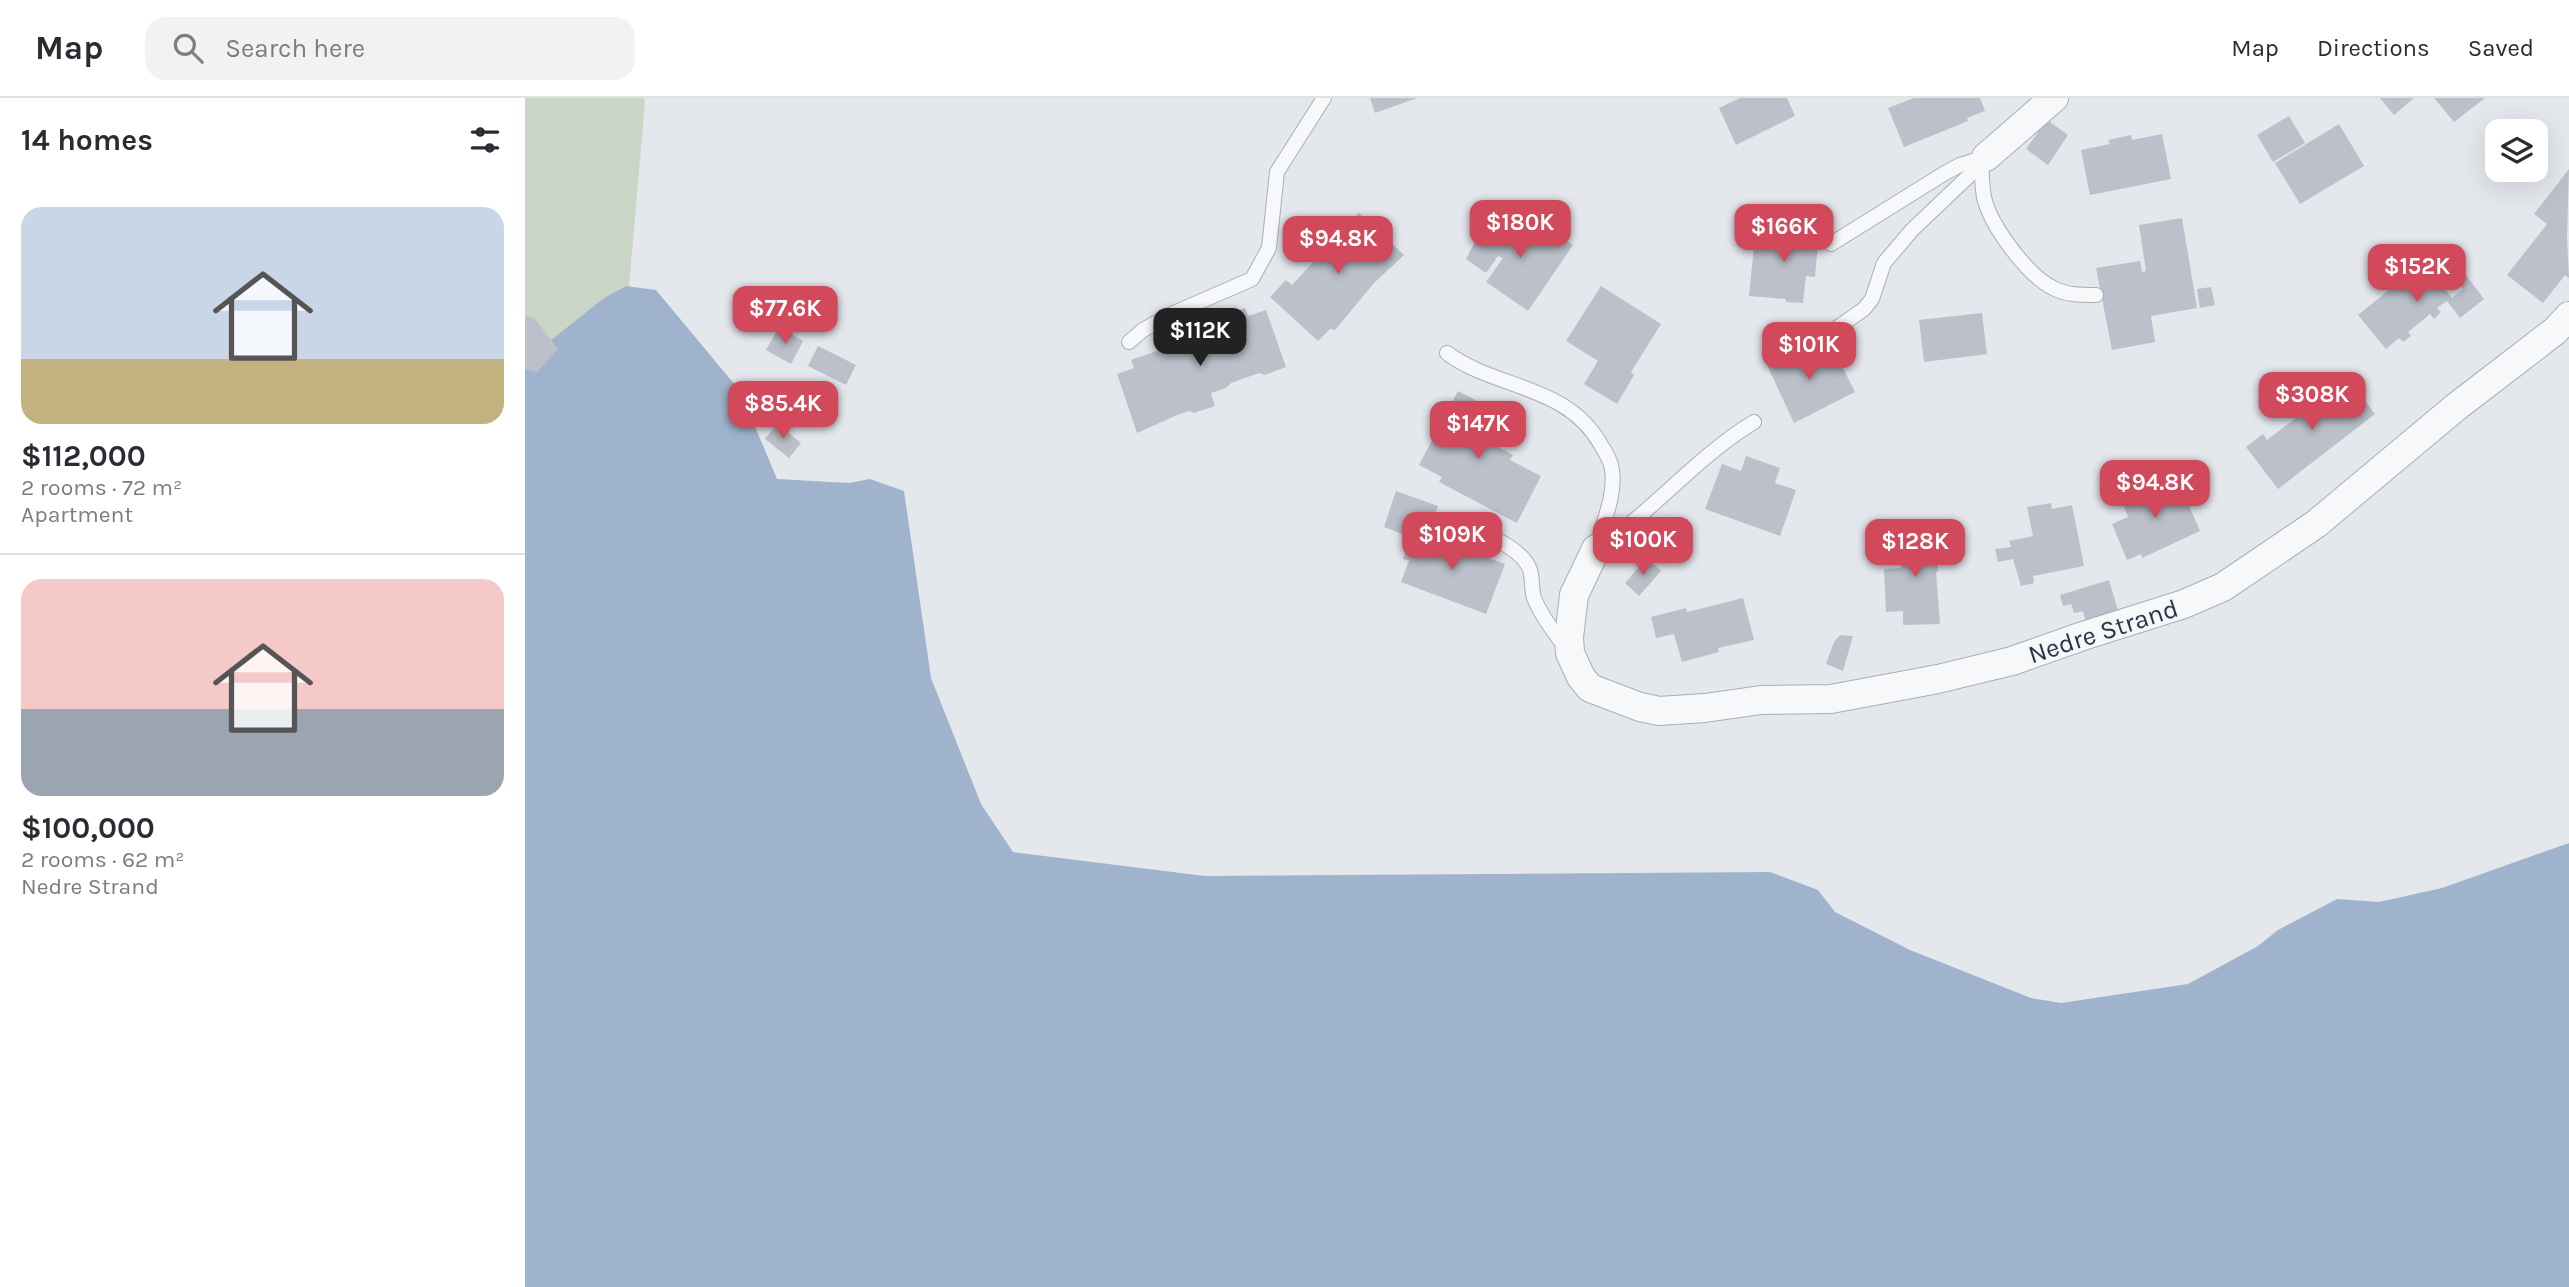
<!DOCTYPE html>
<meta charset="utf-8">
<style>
:root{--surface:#fff;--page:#f2f2f3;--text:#2b2b33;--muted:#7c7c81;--line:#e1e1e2;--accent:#d1495b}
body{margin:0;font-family:Karla,sans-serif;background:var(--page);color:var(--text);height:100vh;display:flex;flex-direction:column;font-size:26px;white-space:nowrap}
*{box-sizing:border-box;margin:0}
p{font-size:23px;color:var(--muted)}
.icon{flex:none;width:38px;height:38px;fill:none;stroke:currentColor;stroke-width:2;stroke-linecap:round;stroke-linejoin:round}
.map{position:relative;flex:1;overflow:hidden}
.drawer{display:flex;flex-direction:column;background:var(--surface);width:525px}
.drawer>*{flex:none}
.tools{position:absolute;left:1960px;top:21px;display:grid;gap:14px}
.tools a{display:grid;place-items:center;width:63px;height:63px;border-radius:14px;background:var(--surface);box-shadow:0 7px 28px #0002;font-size:35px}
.price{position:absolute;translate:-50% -60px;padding:0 16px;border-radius:14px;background:var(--accent);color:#fff;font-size:23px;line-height:46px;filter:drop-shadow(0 2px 4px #0008)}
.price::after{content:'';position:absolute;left:50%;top:42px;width:21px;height:16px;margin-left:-10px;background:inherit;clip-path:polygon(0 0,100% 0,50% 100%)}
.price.on{background:#222;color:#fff}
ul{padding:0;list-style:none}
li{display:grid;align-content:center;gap:14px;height:371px;padding:0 21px}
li+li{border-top:2px solid var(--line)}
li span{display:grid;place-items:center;height:217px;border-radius:21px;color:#555}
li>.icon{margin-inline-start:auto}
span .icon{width:126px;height:126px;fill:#fffc;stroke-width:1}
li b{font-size:30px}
h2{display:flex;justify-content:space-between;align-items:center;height:84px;padding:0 21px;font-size:30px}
header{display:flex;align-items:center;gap:42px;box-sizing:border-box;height:98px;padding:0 35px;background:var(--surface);border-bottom:2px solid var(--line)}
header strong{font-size:33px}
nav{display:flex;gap:38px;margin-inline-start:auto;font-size:24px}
.search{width:490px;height:63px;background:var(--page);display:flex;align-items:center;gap:18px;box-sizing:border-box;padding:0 24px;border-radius:21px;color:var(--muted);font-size:26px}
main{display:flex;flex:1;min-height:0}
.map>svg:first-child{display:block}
.green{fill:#c9d6c5}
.water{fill:#9fb4cc}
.building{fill:#bbc0ca}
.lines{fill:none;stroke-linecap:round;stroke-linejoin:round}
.service-casing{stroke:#a9aeb7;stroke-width:16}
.minor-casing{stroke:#a9aeb7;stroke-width:30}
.service{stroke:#f7f8fa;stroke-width:14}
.minor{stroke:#f7f8fa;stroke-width:28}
.labels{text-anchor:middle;stroke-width:5;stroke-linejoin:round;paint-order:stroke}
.street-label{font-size:26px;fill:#2b3445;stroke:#f4f6f9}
</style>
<header>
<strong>Map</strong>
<div class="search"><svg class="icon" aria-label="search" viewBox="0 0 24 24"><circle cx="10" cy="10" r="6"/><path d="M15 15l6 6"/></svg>Search here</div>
<nav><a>Map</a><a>Directions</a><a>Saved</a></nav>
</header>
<main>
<section class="drawer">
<h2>14 homes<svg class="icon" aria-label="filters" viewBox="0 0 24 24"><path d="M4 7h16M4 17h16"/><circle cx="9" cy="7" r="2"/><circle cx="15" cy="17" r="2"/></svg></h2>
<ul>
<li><span style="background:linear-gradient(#c9d6e8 70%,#c2b280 0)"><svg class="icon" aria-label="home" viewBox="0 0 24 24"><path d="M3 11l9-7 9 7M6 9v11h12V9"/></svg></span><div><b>$112,000</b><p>2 rooms · 72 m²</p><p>Apartment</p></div></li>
<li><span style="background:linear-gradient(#f6c9c9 60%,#9aa5b1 0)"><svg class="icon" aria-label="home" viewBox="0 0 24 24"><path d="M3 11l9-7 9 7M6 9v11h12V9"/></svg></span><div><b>$100,000</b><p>2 rooms · 62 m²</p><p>Nedre Strand</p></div></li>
</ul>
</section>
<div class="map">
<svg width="2044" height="1189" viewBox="0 0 2044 1189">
<rect width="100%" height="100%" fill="#e4e7ec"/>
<polygon class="green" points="0,0 119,0 120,4 104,189 101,188 0,263"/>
<polygon class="water" points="101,188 131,192 215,293 252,381 324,385 345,381 379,393 406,580 456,706 488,754 680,778 1245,774 1293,792 1310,814 1385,852 1506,900 1536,905 1663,886 1733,848 1753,832 1812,801 1854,804 1917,790 2044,745 2044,1189 0,1189 0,263 79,200"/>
<g class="building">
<polygon points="845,0 892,0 850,15"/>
<polygon points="1215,0 1262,0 1270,18 1211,47 1194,10"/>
<polygon points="1389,0 1455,0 1460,13 1442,20 1443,23 1379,49 1363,10"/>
<polygon points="1855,0 1889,0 1869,17"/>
<polygon points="1909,0 1960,0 1929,24"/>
<polygon points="1764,18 1780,45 1748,64 1732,37"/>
<polygon points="1522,22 1543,37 1523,67 1501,51"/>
<polygon points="1814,26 1839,68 1775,106 1750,65"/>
<polygon points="1637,36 1646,81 1565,97 1556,52 1585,46 1583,42 1606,37 1607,42"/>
<polygon points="2044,71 2042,139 2044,180 2040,177 2018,205 1982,177 2022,126 2009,116"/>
<polygon points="834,115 879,157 849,185 810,232 805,231 793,243 745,199 761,182 767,187 791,161 784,156 815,123 821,128"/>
<polygon points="968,118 982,127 973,141 985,149 1006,119 1048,147 1003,213 961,184 978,160 973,158 961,175 941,161 951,142 953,143"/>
<polygon points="1657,120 1672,210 1626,218 1630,244 1587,252 1571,170 1615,163 1617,174 1621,173 1614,127"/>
<polygon points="1244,130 1294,133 1290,179 1281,178 1278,205 1261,204 1261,201 1224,198 1230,139 1243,140"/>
<polygon points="1898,165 1927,200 1938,191 1923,172 1932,165 1959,201 1935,220 1922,203 1912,210 1916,214 1909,221 1905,216 1883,234 1886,238 1878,244 1874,240 1861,251 1833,217"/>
<polygon points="1076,188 1136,226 1106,274 1109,277 1092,306 1059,286 1073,263 1041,243"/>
<polygon points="1686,189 1690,207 1675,210 1672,191"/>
<polygon points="720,210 723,218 741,212 761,269 740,277 734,275 706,285 701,290 686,295 690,308 669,315 664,313 650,318 612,335 592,276 609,270 606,262 649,247 652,255 667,250 663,239 680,233 678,225"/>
<polygon points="1457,215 1462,256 1399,264 1394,222"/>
<polygon points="0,218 9,220 33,251 12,274 0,271"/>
<polygon points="254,229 278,243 266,266 241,252"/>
<polygon points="293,248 331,267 321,287 283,268"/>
<polygon points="1261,248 1267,259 1280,252 1288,265 1310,254 1330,294 1269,325 1241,265"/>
<polygon points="1818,274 1850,316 1753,391 1721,349 1738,336 1742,342 1806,293 1801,287"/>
<polygon points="224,282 258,301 243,326 209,307"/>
<polygon points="933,293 970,312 953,345 957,348 960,342 988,357 985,362 1016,378 992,425 914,384 917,379 894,367"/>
<polygon points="252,326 276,345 264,360 240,341"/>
<polygon points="1221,358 1255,370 1250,385 1271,392 1255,438 1180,411 1197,366 1216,373"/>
<polygon points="1652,380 1675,433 1617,460 1616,456 1602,462 1587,426 1603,419 1597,403"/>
<polygon points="871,393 913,408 903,437 887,432 885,439 859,429"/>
<polygon points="1526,405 1527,411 1547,407 1559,468 1508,478 1509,485 1496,488 1488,461 1473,464 1470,451 1486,449 1484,443 1508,438 1502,409"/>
<polygon points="1412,431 1413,473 1411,474 1415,526 1378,527 1378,513 1361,514 1359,471 1376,470 1374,433"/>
<polygon points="889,433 980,466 961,516 876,484 884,462 878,461"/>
<polygon points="1122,460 1136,473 1114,498 1100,485"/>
<polygon points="1584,482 1594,516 1561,525 1558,513 1549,515 1546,506 1538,508 1535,497"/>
<polygon points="1218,500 1229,542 1193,550 1194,554 1157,564 1149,536 1131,540 1126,519 1161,510 1162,514"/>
<polygon points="1315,537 1328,538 1318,573 1301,566 1309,544"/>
</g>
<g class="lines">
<g class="service-casing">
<g id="service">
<path d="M1306,146L1420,75L1435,67L1461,59L1456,65C1457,76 1457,88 1459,99C1465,127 1502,177 1528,190C1541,197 1556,197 1571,197"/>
<polyline points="604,244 618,232 649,215 727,181 744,150 752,74 799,0"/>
<polyline points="1292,244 1339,211 1347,201 1359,165 1387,132 1448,74 1457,62"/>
<path d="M922,255C972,292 1042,286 1076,347C1081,355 1086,363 1087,372C1091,397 1077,427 1071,451"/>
<path d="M937,428C957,434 998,450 1005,472C1008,481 1006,491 1009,500C1017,519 1029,535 1042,551"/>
<path d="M1071,451C1128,414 1171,359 1229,324"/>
</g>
</g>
<g class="minor-casing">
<g id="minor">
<polyline points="1461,59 1529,0"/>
<polyline points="1071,451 1049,497 1044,539 1045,555 1056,579 1065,590 1115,609 1134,613 1180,610 1236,602 1306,601 1413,581 1487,563 1558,538 1659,506 1698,489 1791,426 1931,309 2030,233 2044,218"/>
</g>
</g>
<use href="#service" class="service"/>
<use href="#minor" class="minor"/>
</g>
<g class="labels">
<g class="street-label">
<text transform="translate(1578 533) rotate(-18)" y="9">Nedre Strand</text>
</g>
</g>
</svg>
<div class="tools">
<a><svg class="icon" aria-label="layers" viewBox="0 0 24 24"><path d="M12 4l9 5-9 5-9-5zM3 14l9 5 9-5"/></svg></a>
</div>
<b class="price" style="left:995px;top:162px">$180K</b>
<b class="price" style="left:1259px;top:166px">$166K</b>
<b class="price" style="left:813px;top:178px">$94.8K</b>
<b class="price" style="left:1892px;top:206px">$152K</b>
<b class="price" style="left:260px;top:248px">$77.6K</b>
<b class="price on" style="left:675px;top:270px">$112K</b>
<b class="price" style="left:1284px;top:284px">$101K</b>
<b class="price" style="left:1787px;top:334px">$308K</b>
<b class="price" style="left:258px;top:343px">$85.4K</b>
<b class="price" style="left:953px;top:363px">$147K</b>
<b class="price" style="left:1630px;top:422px">$94.8K</b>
<b class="price" style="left:927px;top:474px">$109K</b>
<b class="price" style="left:1118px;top:479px">$100K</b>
<b class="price" style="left:1390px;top:481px">$128K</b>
</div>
</main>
